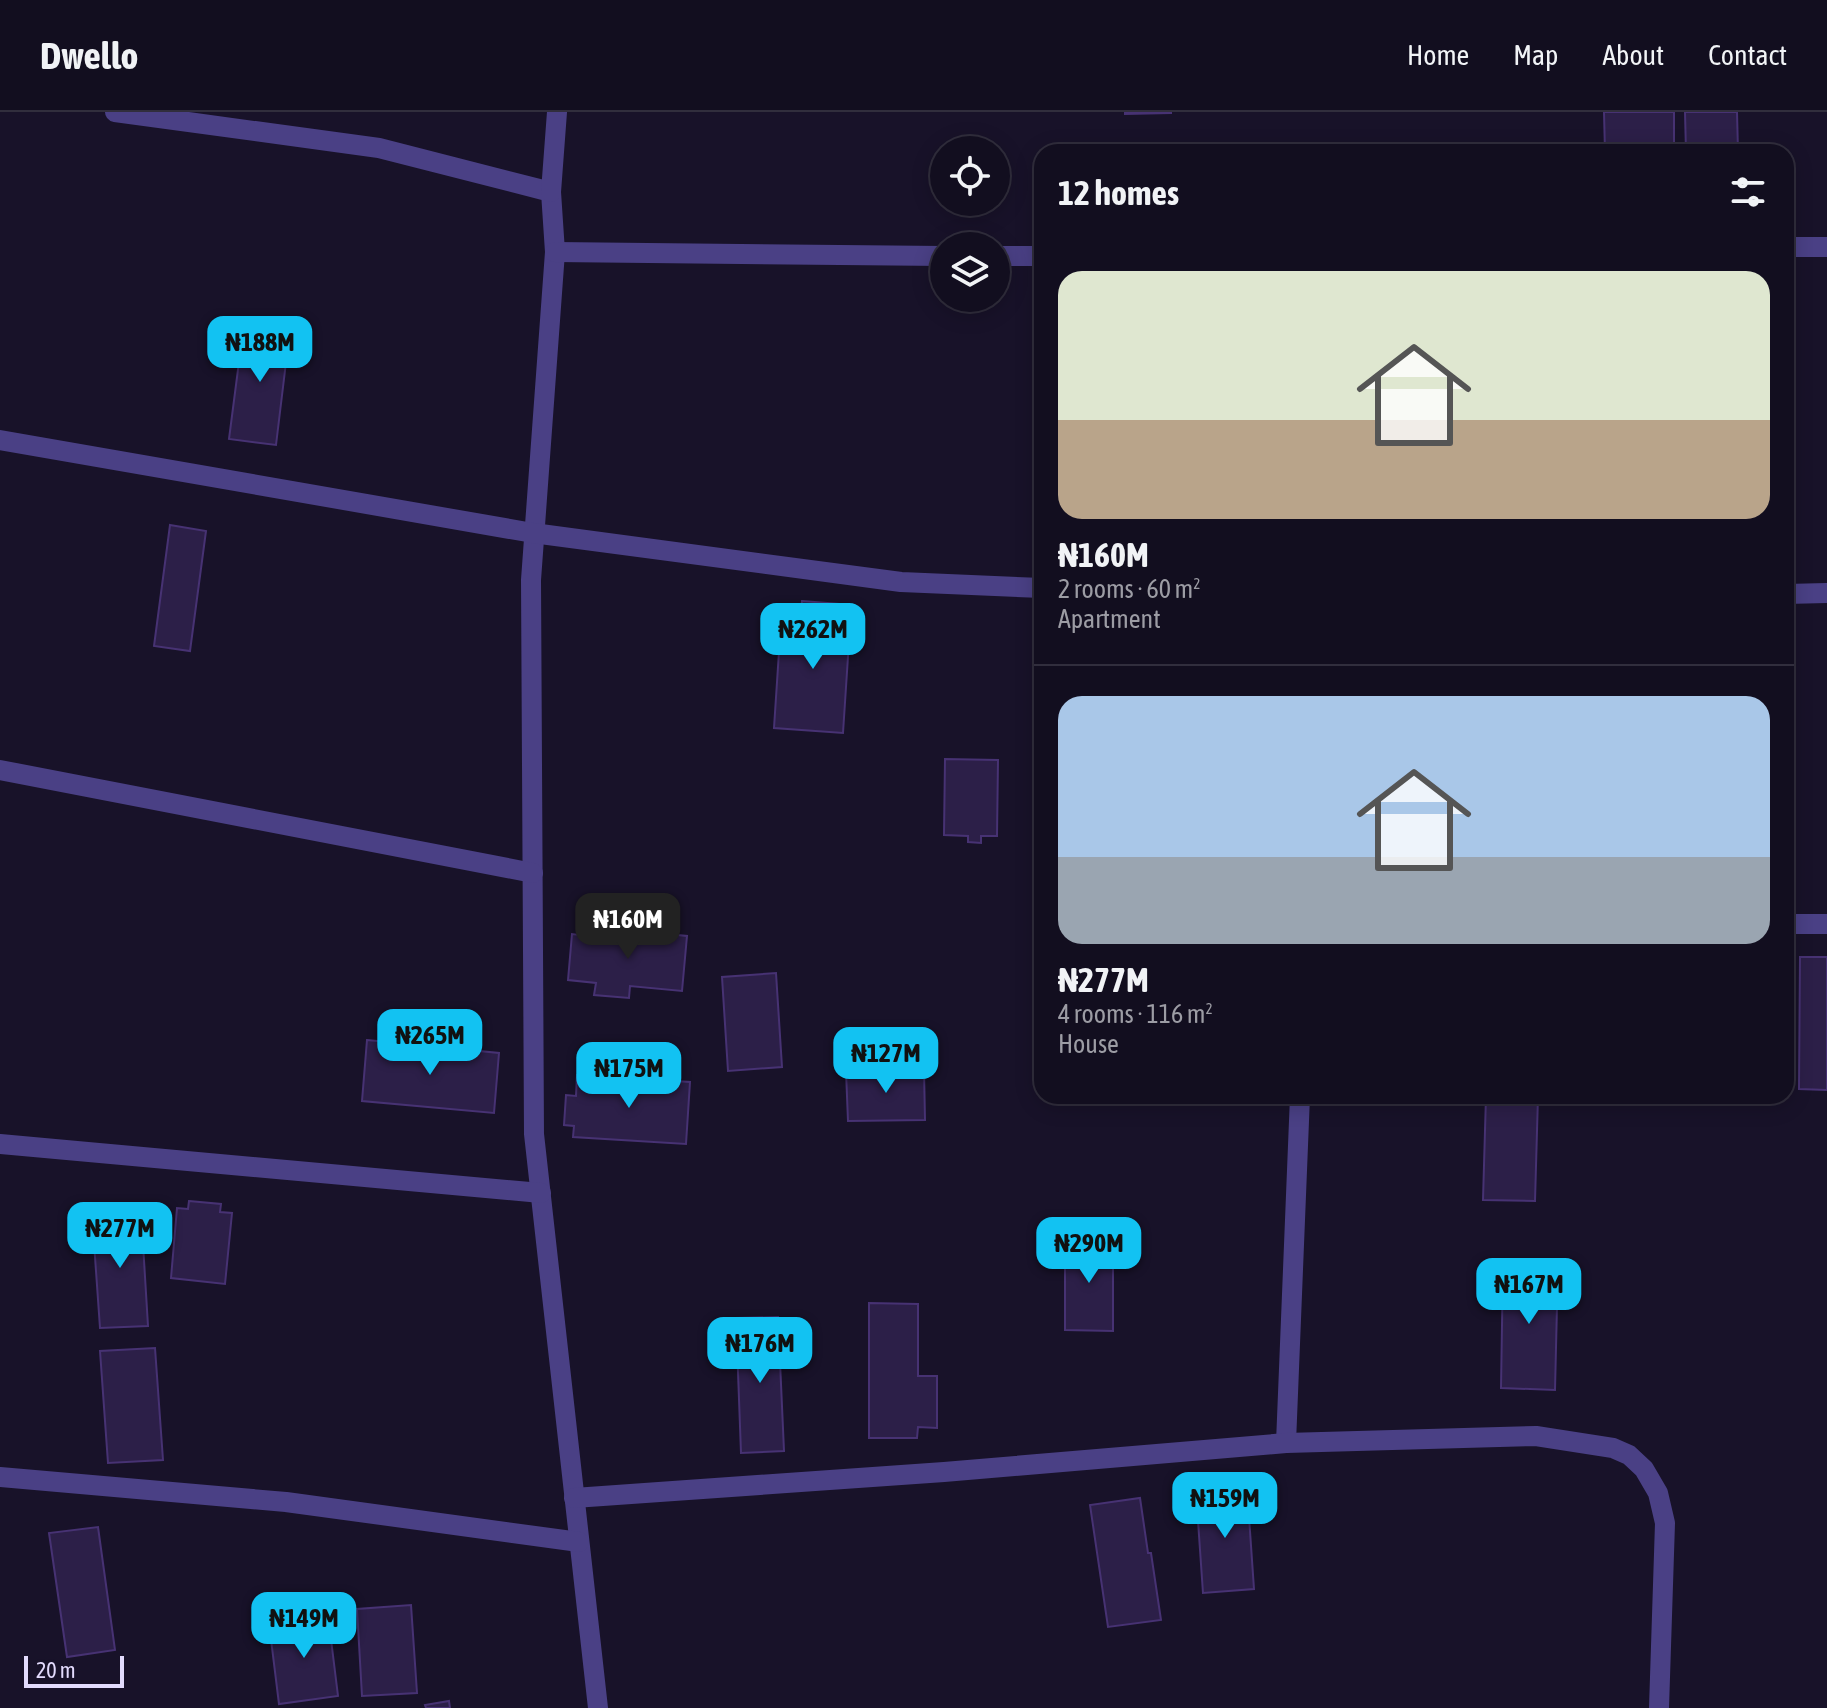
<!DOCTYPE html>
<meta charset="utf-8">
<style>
:root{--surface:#120e1f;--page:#1f1c2c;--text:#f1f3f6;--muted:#9c9ca4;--line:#312e3d;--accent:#12c2f2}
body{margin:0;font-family:"Asap Condensed",sans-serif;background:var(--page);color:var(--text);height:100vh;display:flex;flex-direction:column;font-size:30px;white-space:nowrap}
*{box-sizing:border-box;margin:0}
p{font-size:26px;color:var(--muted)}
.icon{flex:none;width:44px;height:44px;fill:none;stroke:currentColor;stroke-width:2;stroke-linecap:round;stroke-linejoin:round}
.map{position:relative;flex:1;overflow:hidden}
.sheet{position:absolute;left:1034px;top:32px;width:760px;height:960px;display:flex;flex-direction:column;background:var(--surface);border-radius:24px;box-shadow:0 4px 20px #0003,0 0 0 2px var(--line)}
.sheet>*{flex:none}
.tools{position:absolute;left:930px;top:24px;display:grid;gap:16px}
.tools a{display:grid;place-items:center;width:80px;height:80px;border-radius:50%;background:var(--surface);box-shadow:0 4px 20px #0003,0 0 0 2px var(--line);font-size:40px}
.scale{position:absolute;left:24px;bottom:20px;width:100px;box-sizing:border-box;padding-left:8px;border:4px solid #e3dbfd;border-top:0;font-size:22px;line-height:28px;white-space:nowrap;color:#e3dbfd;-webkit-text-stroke:6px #181229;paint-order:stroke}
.price{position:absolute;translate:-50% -68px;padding:0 18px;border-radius:16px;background:var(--accent);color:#111;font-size:26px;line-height:52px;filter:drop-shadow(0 2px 4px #0008)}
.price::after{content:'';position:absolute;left:50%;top:48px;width:24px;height:18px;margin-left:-12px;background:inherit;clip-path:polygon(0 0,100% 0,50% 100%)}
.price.current{background:#222;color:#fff}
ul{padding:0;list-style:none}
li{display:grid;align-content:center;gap:16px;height:424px;padding:0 24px}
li+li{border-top:2px solid var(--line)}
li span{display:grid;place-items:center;height:248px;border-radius:24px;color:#555}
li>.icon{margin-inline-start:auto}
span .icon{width:144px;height:144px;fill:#fffc;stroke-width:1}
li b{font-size:34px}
h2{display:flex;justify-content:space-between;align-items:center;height:96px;padding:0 24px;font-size:34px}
header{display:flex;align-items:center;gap:48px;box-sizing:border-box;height:112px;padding:0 40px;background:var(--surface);border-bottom:2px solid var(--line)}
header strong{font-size:38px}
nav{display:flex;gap:44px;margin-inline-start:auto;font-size:28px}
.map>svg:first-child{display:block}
.building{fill:#2c1f48;stroke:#473273;stroke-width:2}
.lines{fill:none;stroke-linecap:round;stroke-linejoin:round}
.minor{stroke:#4a4085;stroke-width:20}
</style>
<header>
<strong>Dwello</strong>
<nav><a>Home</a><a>Map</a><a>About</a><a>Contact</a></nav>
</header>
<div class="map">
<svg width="1827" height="1596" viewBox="0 0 1827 1596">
<rect width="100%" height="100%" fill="#181229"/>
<g class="building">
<polygon points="1125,0 1171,0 1171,1 1125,2"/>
<polygon points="1604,0 1674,0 1674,40 1605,40"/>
<polygon points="1685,0 1737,0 1738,40 1686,40"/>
<polygon points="244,211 290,217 276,333 229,327"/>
<polygon points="170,413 206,419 190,539 154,534"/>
<polygon points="802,489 839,492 837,513 850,514 843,621 774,616 781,509 800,510"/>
<polygon points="945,647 998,648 997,724 981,724 981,731 968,730 968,724 944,723"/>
<polygon points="597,815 687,824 682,879 630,874 629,886 594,883 596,871 568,868 572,822 596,825"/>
<polygon points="1800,845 1827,845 1827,978 1799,977"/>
<polygon points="776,861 782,955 728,959 722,865"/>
<polygon points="367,928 499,941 494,1001 362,989"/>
<polygon points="924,958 925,1008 848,1009 846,959"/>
<polygon points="577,963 690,970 686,1032 573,1025 574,1014 564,1013 566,983 576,984"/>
<polygon points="1486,984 1538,984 1535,1089 1483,1088"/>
<polygon points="189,1089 221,1092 220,1100 232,1101 225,1172 171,1166 177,1096 188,1097"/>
<polygon points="141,1099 148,1214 100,1216 92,1102"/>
<polygon points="1065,1127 1113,1127 1113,1219 1065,1218"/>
<polygon points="1503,1151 1558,1152 1555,1278 1501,1276"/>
<polygon points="869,1191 918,1192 918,1264 937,1264 937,1316 918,1315 917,1326 869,1326"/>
<polygon points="778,1205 784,1339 741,1341 736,1206"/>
<polygon points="155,1236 163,1348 108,1351 100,1239"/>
<polygon points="1247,1376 1254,1477 1203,1481 1196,1380"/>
<polygon points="1140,1386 1148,1441 1151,1441 1161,1508 1108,1515 1090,1393"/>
<polygon points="98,1415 115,1538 67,1545 49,1421"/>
<polygon points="411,1493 417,1581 362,1584 357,1497"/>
<polygon points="328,1503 338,1584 279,1592 269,1511"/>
<polygon points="449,1589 450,1596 426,1596 425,1593"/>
</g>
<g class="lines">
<g class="minor">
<polyline points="115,0 379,36 551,80 555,140 531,468 534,1022 598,1596"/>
<polyline points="551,80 557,0"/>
<polyline points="1786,135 1827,135"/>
<polyline points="555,140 944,144"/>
<polyline points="996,144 1042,144"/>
<polyline points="0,328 533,421 901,470 1042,476"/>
<polyline points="1786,482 1827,481"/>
<polyline points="0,658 533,761"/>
<polyline points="1786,812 1827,812"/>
<polyline points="0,1032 541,1081"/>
<polyline points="1286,1331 1300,984"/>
<polyline points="0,1365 286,1390 579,1430"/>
<polyline points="574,1386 944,1360 1286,1331 1536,1324 1613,1336 1629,1343 1644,1357 1658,1381 1665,1411 1659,1596"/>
</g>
</g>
</svg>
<div class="tools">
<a><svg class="icon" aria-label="locate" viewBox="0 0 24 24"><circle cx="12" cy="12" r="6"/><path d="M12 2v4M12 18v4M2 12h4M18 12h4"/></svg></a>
<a><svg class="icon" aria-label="layers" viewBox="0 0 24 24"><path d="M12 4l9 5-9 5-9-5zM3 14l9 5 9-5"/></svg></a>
</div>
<div class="scale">20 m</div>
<b class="price" style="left:260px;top:272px">₦188M</b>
<b class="price" style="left:813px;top:559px">₦262M</b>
<b class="price current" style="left:628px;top:849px">₦160M</b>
<b class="price" style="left:430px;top:965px">₦265M</b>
<b class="price" style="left:886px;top:983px">₦127M</b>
<b class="price" style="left:629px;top:998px">₦175M</b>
<b class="price" style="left:120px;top:1158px">₦277M</b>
<b class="price" style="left:1089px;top:1173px">₦290M</b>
<b class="price" style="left:1529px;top:1214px">₦167M</b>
<b class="price" style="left:760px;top:1273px">₦176M</b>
<b class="price" style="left:1225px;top:1428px">₦159M</b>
<b class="price" style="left:304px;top:1548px">₦149M</b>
<section class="sheet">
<h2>12 homes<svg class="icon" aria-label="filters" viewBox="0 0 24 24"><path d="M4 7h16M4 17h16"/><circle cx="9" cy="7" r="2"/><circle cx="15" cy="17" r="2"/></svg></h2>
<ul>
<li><span style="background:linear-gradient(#dfe7d0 60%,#b9a48a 0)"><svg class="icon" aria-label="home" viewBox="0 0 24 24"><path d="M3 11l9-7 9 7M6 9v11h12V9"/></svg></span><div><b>₦160M</b><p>2 rooms · 60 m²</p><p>Apartment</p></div></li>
<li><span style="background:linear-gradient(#a9c7e8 65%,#9aa5b1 0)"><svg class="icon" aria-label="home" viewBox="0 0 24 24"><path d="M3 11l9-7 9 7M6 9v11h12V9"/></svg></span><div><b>₦277M</b><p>4 rooms · 116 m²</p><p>House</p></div></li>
</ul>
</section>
</div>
